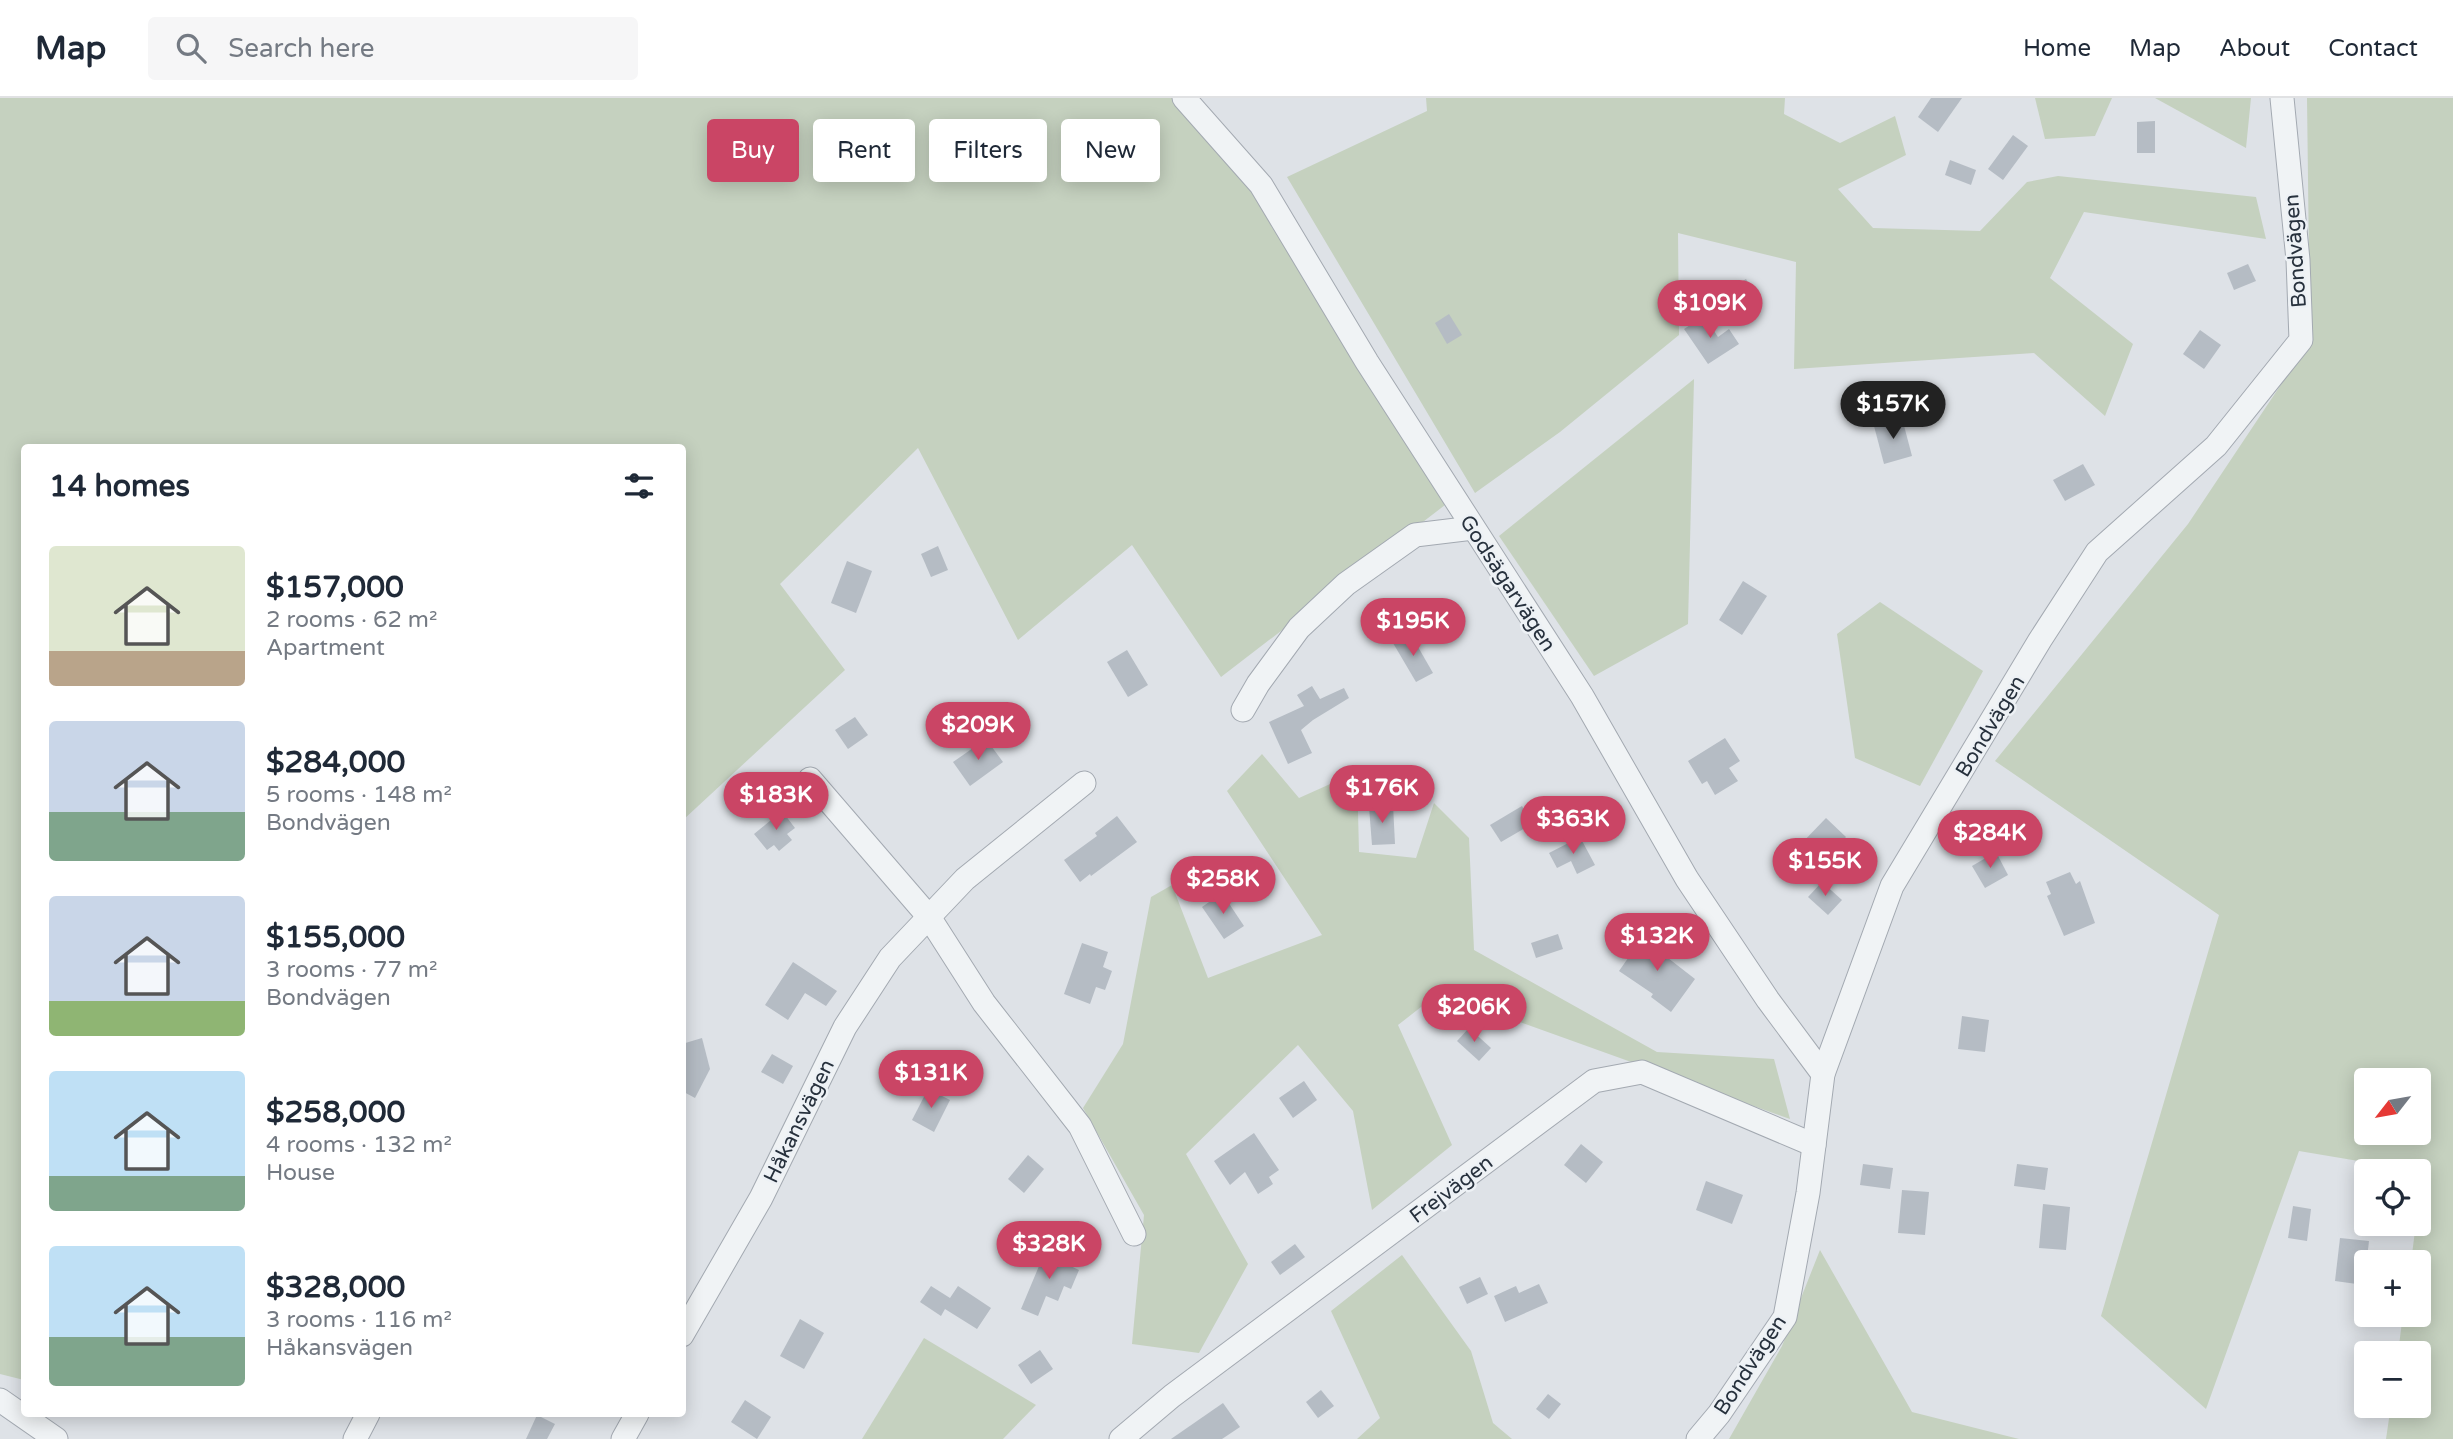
<!DOCTYPE html>
<meta charset="utf-8">
<style>
:root{--surface:#fff;--page:#f6f6f7;--text:#1f2937;--muted:#747a83;--line:#e0e1e3;--accent:#ca4565}
body{margin:0;font-family:"Varela Round",sans-serif;background:var(--page);color:var(--text);height:100vh;display:flex;flex-direction:column;font-size:26px;white-space:nowrap}
*{box-sizing:border-box;margin:0}
p{font-size:23px;color:var(--muted)}
.icon{flex:none;width:38px;height:38px;fill:none;stroke:currentColor;stroke-width:2;stroke-linecap:round;stroke-linejoin:round}
.map{position:relative;flex:1;overflow:hidden}
.panel{position:absolute;left:21px;top:346px;width:665px;height:973px;display:flex;flex-direction:column;background:var(--surface);border-radius:7px;box-shadow:0 4px 18px #0003}
.panel>*{flex:none}
.banner{position:absolute;left:707px;top:21px;width:665px;height:63px;display:flex;gap:14px}
.needle{width:46px;rotate:239deg}
.buttons{position:absolute;left:2354px;top:970px;display:grid;gap:14px}
.buttons a{display:grid;place-items:center;width:77px;height:77px;border-radius:7px;background:var(--surface);box-shadow:0 4px 18px #0003;font-size:35px}
.price{position:absolute;translate:-50% -60px;padding:0 16px;border-radius:24px;background:var(--accent);color:#fff;font-size:23px;line-height:46px;filter:drop-shadow(0 2px 4px #0008)}
.price::after{content:'';position:absolute;left:50%;top:42px;width:21px;height:16px;margin-left:-10px;background:inherit;clip-path:polygon(0 0,100% 0,50% 100%)}
.price.on{background:#222;color:#fff}
ul{padding:0;list-style:none}
li{display:flex;align-items:center;gap:21px;height:175px;padding:0 28px}
li span{display:grid;place-items:center;flex:none;width:196px;height:140px;border-radius:7px;color:#555}
li>.icon{margin-inline-start:auto}
span .icon{width:84px;height:84px;fill:#fffc;stroke-width:1}
li b{font-size:30px}
h2{display:flex;justify-content:space-between;align-items:center;height:84px;padding:0 28px;font-size:30px}
.pill{padding:0 24px;border-radius:7px;background:var(--surface);box-shadow:0 4px 18px #0003;font-size:24px;line-height:63px}
.pill.on{background:var(--accent);color:#fff}
header{display:flex;align-items:center;gap:42px;box-sizing:border-box;height:98px;padding:0 35px;background:var(--surface);border-bottom:2px solid var(--line)}
header strong{font-size:33px}
nav{display:flex;gap:38px;margin-inline-start:auto;font-size:24px}
.search{width:490px;height:63px;background:var(--page);display:flex;align-items:center;gap:18px;box-sizing:border-box;padding:0 24px;border-radius:7px;color:var(--muted);font-size:26px}
.map>svg:first-child{display:block}
.green{fill:#c5d1bf;fill-rule:evenodd}
.building{fill:#b5bcc4}
.lines{fill:none;stroke-linecap:round;stroke-linejoin:round}
.minor-casing{stroke:#a3a9b1;stroke-width:25}
.minor{stroke:#f0f3f5;stroke-width:23}
.labels{text-anchor:middle;stroke-width:5;stroke-linejoin:round;paint-order:stroke}
.street-label{font-size:21px;fill:#27313d;stroke:#edf1f5}
</style>
<header>
<strong>Map</strong>
<div class="search"><svg class="icon" aria-label="search" viewBox="0 0 24 24"><circle cx="10" cy="10" r="6"/><path d="M15 15l6 6"/></svg>Search here</div>
<nav><a>Home</a><a>Map</a><a>About</a><a>Contact</a></nav>
</header>
<div class="map">
<svg width="2453" height="1341" viewBox="0 0 2453 1341">
<rect width="100%" height="100%" fill="#dee2e7"/>
<g class="green">
<polygon points="0,0 1195,0 1445,407 1221,579 1132,447 1018,542 918,350 780,486 845,572 683,722 682,350 24,350 24,1282 0,1276"/>
<polygon points="1426,0 1785,0 1784,16 1840,45 1895,18 1906,57 1838,91 1873,130 1980,133 2027,84 2058,78 2256,99 2266,141 2084,114 2050,180 2133,246 2105,318 2034,255 1794,271 1796,164 1678,135 1679,237 1560,334 1475,395 1287,79 1427,13"/>
<polygon points="2035,0 2112,0 2095,38 2045,41"/>
<polygon points="2155,0 2251,0 2246,50"/>
<path d="M2307,0H2453V1341H2386L2391,1307H2418V1255H2398L2403,1216H2418V1164H2411L2416,1125H2418L2423,1075L2418,1073L2299,1053L2206,1311L2101,1218L2219,817L1995,663L2188,426L2310,243ZM2366,982H2418V1034H2366Z"/>
<polygon points="1694,281 1688,526 1594,578 1499,438"/>
<polygon points="1880,504 1983,573 1920,688 1855,660 1837,536"/>
<polygon points="1262,656 1299,700 1357,674 1359,754 1416,760 1434,705 1469,740 1474,852 1657,954 1774,961 1790,1021 1439,895 1398,927 1452,1047 1372,1112 1353,1013 1298,947 1186,1056 1248,1166 1199,1255 1132,1246 1144,1117 1083,1010 1123,946 1151,799 1172,787 1208,880 1322,837 1227,693"/>
<polygon points="1820,1152 1912,1314 2019,1341 1729,1341 1782,1248"/>
<polygon points="1402,1157 1471,1253 1493,1325 1512,1341 1357,1341 1380,1320 1331,1213"/>
<polygon points="924,1240 1036,1307 1003,1341 862,1341"/>
</g>
<g class="building">
<polygon points="1931,0 1962,0 1938,34 1918,19"/>
<polygon points="2155,23 2155,55 2137,55 2137,24"/>
<polygon points="2013,37 2028,48 2003,82 1988,71"/>
<polygon points="1950,62 1976,72 1971,87 1945,77"/>
<polygon points="2248,166 2256,183 2234,192 2227,175"/>
<polygon points="1746,181 1755,197 1738,207 1729,191"/>
<polygon points="1449,216 1462,237 1447,246 1435,225"/>
<polygon points="1704,218 1718,239 1729,231 1739,246 1708,266 1684,231"/>
<polygon points="2200,232 2221,247 2204,271 2183,256"/>
<polygon points="1902,320 1912,358 1884,366 1874,328"/>
<polygon points="2083,366 2095,387 2065,403 2053,382"/>
<polygon points="938,448 948,472 931,479 921,456"/>
<polygon points="847,463 872,473 856,515 831,505"/>
<polygon points="1743,483 1767,498 1742,537 1719,522"/>
<polygon points="1410,535 1433,575 1416,584 1393,545"/>
<polygon points="1127,552 1148,587 1128,599 1107,564"/>
<polygon points="1312,588 1320,601 1344,590 1349,600 1313,622 1301,632 1312,655 1288,666 1269,624 1304,608 1297,597"/>
<polygon points="855,619 868,637 848,651 835,632"/>
<polygon points="1725,640 1740,663 1729,670 1738,683 1715,697 1707,683 1702,686 1688,663"/>
<polygon points="986,641 1003,664 970,688 953,664"/>
<polygon points="1393,707 1395,746 1372,747 1369,709"/>
<polygon points="1522,708 1532,726 1501,744 1490,727"/>
<polygon points="782,713 795,730 787,736 792,742 779,753 774,747 767,752 754,736"/>
<polygon points="1117,718 1137,744 1091,778 1090,776 1080,784 1064,762 1097,738 1095,735"/>
<polygon points="1826,720 1846,739 1820,766 1800,747"/>
<polygon points="1580,739 1595,767 1577,776 1571,763 1557,770 1549,755"/>
<polygon points="1996,754 2008,777 1985,790 1972,768"/>
<polygon points="2070,774 2076,786 2080,783 2095,825 2064,838 2047,798 2051,796 2046,784"/>
<polygon points="1822,784 1842,802 1828,817 1808,799"/>
<polygon points="1222,795 1244,828 1224,841 1202,809"/>
<polygon points="1647,833 1664,845 1659,853 1695,881 1671,914 1651,899 1653,896 1619,873"/>
<polygon points="1558,836 1563,851 1536,860 1531,845"/>
<polygon points="1082,845 1108,854 1103,869 1112,873 1105,892 1096,889 1090,906 1064,896"/>
<polygon points="793,864 837,893 826,908 805,895 788,922 765,907"/>
<polygon points="1962,918 1989,922 1985,954 1958,951"/>
<polygon points="1469,930 1491,950 1479,963 1457,943"/>
<polygon points="702,940 710,971 695,1000 682,993 682,946"/>
<polygon points="772,956 793,968 783,986 761,974"/>
<polygon points="1304,983 1317,1002 1293,1020 1279,1000"/>
<polygon points="928,991 950,1002 934,1034 912,1022"/>
<polygon points="1254,1035 1279,1072 1269,1079 1273,1086 1258,1096 1245,1074 1230,1087 1214,1063"/>
<polygon points="1581,1046 1603,1064 1586,1085 1564,1067"/>
<polygon points="1028,1057 1044,1071 1024,1095 1008,1081"/>
<polygon points="1863,1066 1893,1070 1890,1091 1860,1087"/>
<polygon points="2017,1066 2048,1070 2045,1092 2014,1088"/>
<polygon points="1706,1083 1743,1097 1732,1126 1696,1112"/>
<polygon points="1902,1092 1929,1094 1925,1137 1898,1135"/>
<polygon points="2043,1106 2070,1109 2066,1152 2039,1150"/>
<polygon points="2293,1108 2311,1111 2307,1143 2288,1140"/>
<polygon points="2340,1140 2369,1143 2364,1187 2335,1183"/>
<polygon points="1295,1146 1305,1159 1280,1177 1271,1164"/>
<polygon points="1047,1149 1065,1157 1062,1164 1079,1172 1071,1191 1064,1188 1058,1203 1046,1198 1038,1218 1021,1211"/>
<polygon points="1480,1179 1488,1196 1467,1206 1459,1189"/>
<polygon points="1539,1186 1548,1205 1505,1224 1494,1198 1516,1188 1519,1195"/>
<polygon points="931,1188 950,1200 958,1188 991,1210 977,1231 945,1211 941,1218 920,1204"/>
<polygon points="800,1221 824,1235 804,1271 780,1258"/>
<polygon points="1040,1252 1053,1271 1031,1286 1018,1267"/>
<polygon points="1321,1292 1334,1308 1318,1320 1306,1304"/>
<polygon points="1548,1296 1561,1306 1549,1321 1536,1311"/>
<polygon points="745,1302 771,1319 757,1341 731,1324"/>
<polygon points="1223,1305 1240,1329 1222,1341 1171,1341"/>
<polygon points="537,1317 555,1326 547,1341 526,1341"/>
</g>
<g class="lines">
<g class="minor-casing">
<g id="minor">
<polyline points="1184,0 1261,87 1367,264 1582,598 1687,781 1768,902 1823,976"/>
<polyline points="1243,612 1258,586 1299,530 1346,486 1415,437 1473,430"/>
<polyline points="810,681 929,819 984,905 1080,1028 1134,1136"/>
<polyline points="682,1237 761,1100 845,929 890,860 965,781 1084,685"/>
<polyline points="0,1302 56,1341"/>
<polyline points="355,1341 368,1316"/>
<polyline points="623,1341 637,1316"/>
<polyline points="1121,1341 1172,1298 1594,983 1642,974 1814,1047"/>
<polyline points="1698,1341 1719,1316 1785,1219 1808,1095 1823,976 1892,788 2040,542 2097,454 2216,348 2301,242 2298,162 2282,0"/>
</g>
</g>
<use href="#minor" class="minor"/>
</g>
<g class="labels">
<g class="street-label">
<text transform="translate(2295 153) rotate(-94)" y="7">Bondvägen</text>
<text transform="translate(1508 485) rotate(57)" y="7">Godsägarvägen</text>
<text transform="translate(1990 628) rotate(-59)" y="7">Bondvägen</text>
<text transform="translate(799 1023) rotate(-64)" y="7">Håkansvägen</text>
<text transform="translate(1451 1091) rotate(-37)" y="7">Frejvägen</text>
<text transform="translate(1750 1267) rotate(-57)" y="7">Bondvägen</text>
</g>
</g>
</svg>
<div class="buttons">
<a><svg class="needle" viewBox="-14 -14 28 28"><path d="M0-13l5 13h-10z" fill="#e53935"/><path d="M0 13l5-13h-10z" fill="#747a83"/></svg></a>
<a><svg class="icon" aria-label="locate" viewBox="0 0 24 24"><circle cx="12" cy="12" r="6"/><path d="M12 2v4M12 18v4M2 12h4M18 12h4"/></svg></a>
<a>+</a>
<a>−</a>
</div>
<b class="price" style="left:1710px;top:242px">$109K</b>
<b class="price on" style="left:1893px;top:343px">$157K</b>
<b class="price" style="left:1413px;top:560px">$195K</b>
<b class="price" style="left:978px;top:664px">$209K</b>
<b class="price" style="left:1382px;top:727px">$176K</b>
<b class="price" style="left:776px;top:734px">$183K</b>
<b class="price" style="left:1573px;top:758px">$363K</b>
<b class="price" style="left:1990px;top:772px">$284K</b>
<b class="price" style="left:1825px;top:800px">$155K</b>
<b class="price" style="left:1223px;top:818px">$258K</b>
<b class="price" style="left:1657px;top:875px">$132K</b>
<b class="price" style="left:1474px;top:946px">$206K</b>
<b class="price" style="left:931px;top:1012px">$131K</b>
<b class="price" style="left:1049px;top:1183px">$328K</b>
<div class="banner">
<a class="pill on">Buy</a>
<a class="pill">Rent</a>
<a class="pill">Filters</a>
<a class="pill">New</a>
</div>
<section class="panel">
<h2>14 homes<svg class="icon" aria-label="filters" viewBox="0 0 24 24"><path d="M4 7h16M4 17h16"/><circle cx="9" cy="7" r="2"/><circle cx="15" cy="17" r="2"/></svg></h2>
<ul>
<li><span style="background:linear-gradient(#dfe7d0 75%,#b9a48a 0)"><svg class="icon" aria-label="home" viewBox="0 0 24 24"><path d="M3 11l9-7 9 7M6 9v11h12V9"/></svg></span><div><b>$157,000</b><p>2 rooms · 62 m²</p><p>Apartment</p></div></li>
<li><span style="background:linear-gradient(#c9d6e8 65%,#7fa58c 0)"><svg class="icon" aria-label="home" viewBox="0 0 24 24"><path d="M3 11l9-7 9 7M6 9v11h12V9"/></svg></span><div><b>$284,000</b><p>5 rooms · 148 m²</p><p>Bondvägen</p></div></li>
<li><span style="background:linear-gradient(#c9d6e8 75%,#8fb573 0)"><svg class="icon" aria-label="home" viewBox="0 0 24 24"><path d="M3 11l9-7 9 7M6 9v11h12V9"/></svg></span><div><b>$155,000</b><p>3 rooms · 77 m²</p><p>Bondvägen</p></div></li>
<li><span style="background:linear-gradient(#bfe0f5 75%,#7fa58c 0)"><svg class="icon" aria-label="home" viewBox="0 0 24 24"><path d="M3 11l9-7 9 7M6 9v11h12V9"/></svg></span><div><b>$258,000</b><p>4 rooms · 132 m²</p><p>House</p></div></li>
<li><span style="background:linear-gradient(#bfe0f5 65%,#7fa58c 0)"><svg class="icon" aria-label="home" viewBox="0 0 24 24"><path d="M3 11l9-7 9 7M6 9v11h12V9"/></svg></span><div><b>$328,000</b><p>3 rooms · 116 m²</p><p>Håkansvägen</p></div></li>
</ul>
</section>
</div>
